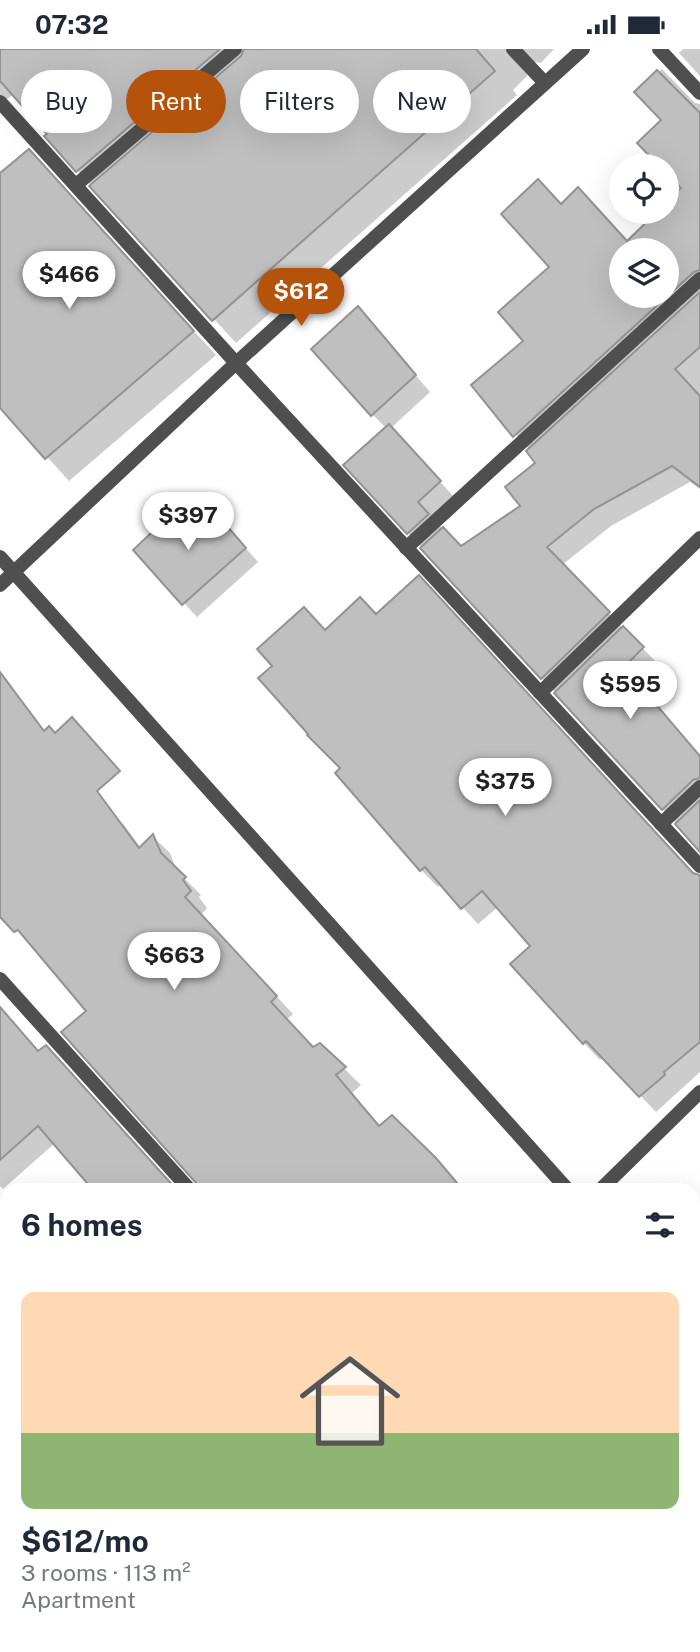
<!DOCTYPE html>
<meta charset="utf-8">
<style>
:root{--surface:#fff;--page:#f6f6f7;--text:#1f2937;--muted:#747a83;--accent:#b45309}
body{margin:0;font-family:"Public Sans",sans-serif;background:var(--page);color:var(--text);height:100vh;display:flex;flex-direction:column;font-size:26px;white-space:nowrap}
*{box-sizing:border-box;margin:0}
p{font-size:23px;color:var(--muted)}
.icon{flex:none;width:38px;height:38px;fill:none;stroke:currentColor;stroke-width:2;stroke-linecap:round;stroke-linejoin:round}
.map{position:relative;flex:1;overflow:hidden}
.sheet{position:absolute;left:0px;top:1134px;width:700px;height:469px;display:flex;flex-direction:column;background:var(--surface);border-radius:21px 21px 0 0;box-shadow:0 7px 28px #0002}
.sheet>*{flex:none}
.banner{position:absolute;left:21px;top:21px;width:658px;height:63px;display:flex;gap:14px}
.buttons{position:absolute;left:609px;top:105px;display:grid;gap:14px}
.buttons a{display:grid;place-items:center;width:70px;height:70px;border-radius:50%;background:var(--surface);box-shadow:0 7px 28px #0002;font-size:35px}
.price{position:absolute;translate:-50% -60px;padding:0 16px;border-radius:24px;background:#fff;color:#222;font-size:23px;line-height:46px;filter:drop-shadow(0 2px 4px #0008)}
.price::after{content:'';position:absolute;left:50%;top:42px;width:21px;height:16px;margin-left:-10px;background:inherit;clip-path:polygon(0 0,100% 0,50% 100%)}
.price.on{background:var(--accent);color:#fff}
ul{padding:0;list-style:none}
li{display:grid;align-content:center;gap:14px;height:371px;padding:0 21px}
li span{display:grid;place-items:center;height:217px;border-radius:14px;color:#555}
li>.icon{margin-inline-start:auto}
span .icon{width:126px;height:126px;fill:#fffc;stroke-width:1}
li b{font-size:30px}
h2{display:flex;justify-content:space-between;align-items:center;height:84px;padding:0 21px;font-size:30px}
.pill{padding:0 24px;border-radius:32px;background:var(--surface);box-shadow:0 7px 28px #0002;font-size:24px;line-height:63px}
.pill.on{background:var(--accent);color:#fff}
.status{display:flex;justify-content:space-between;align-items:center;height:49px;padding:0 35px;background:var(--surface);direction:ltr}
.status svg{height:19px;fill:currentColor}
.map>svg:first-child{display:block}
.shadow{fill:#0003;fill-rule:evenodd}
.building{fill:#bfbfbf;stroke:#939393;stroke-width:2;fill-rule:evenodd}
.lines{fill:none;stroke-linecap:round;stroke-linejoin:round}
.minor{stroke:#4f4f4f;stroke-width:14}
</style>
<div class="status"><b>07:32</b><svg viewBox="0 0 49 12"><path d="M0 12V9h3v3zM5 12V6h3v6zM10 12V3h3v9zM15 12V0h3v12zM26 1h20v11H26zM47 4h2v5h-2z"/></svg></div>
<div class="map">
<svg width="700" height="1603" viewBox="0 0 700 1603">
<rect width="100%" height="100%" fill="#fff"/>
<g class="shadow">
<polygon points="0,0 554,0 541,14 535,13 529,17 527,27 513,41 517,46 236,294 47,88 50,85 14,44 0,57"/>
<polygon points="683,0 700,0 700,27 679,4"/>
<path d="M662,20L695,54L700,55V440L690,433L611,477L562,516L659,616L639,635L700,707V800L408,484L386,379L372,365L358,259L430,343L391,379L455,449L433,470L461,499L523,458L537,414L530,401L473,336L526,292L551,218L561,156L628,193L659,163H667V155L683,139L667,122V117H662L640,94L663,71L637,43ZM621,201H667V247H621Z"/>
<polygon points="29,102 216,306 69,432 0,356 0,127"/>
<polygon points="211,482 234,486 258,513 197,568 136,502"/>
<polygon points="376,567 694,826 700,828 700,1023 656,1063 603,1008 600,1011 584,994 512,915 532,897 498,858 478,875 441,835 438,838 421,821 337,724 342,719 326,582"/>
<polygon points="108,759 124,776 141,799 153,788 170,804 177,822 201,846 199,848 207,859 201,866 293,965 286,971 313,1000 320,996 361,1036 352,1044 381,1078 392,1069 463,1141 201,1141 199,1134 89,962"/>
<polygon points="0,957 40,1004 176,1141 95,1141 55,1094 3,1140 0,1137"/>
<polygon points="7,1242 7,1596 55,1596 47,1603 0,1603 0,1248"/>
<polygon points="693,1390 700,1398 700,1481 693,1487"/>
<polygon points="693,1536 700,1544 700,1603 649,1603 643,1596 693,1596"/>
<polygon points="186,1596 495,1596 488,1603 178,1603"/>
</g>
<g class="building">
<polygon points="0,0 220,0 76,123 44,87 47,85 0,32"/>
<polygon points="244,0 476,0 495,22 212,272 89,137 241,7"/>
<path d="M657,21L700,64V221L694,223L513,388L471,336L523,292L498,263L549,218L501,165L538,130L561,155L578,138L627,192L657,163H667V153L681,139L667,125V117H659L637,94L661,71L634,43ZM621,201H667V247H621Z"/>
<polygon points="29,100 194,282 45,410 0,359 0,124"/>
<polygon points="700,243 700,298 675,320 700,347 700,438 672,417 594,460 547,498 610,563 541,630 420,499 443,478 461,497 520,457 505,438 535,414 526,402"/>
<polygon points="358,257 416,326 371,367 311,300"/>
<polygon points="389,375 441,432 418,453 429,465 407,485 343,416"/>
<polygon points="185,452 211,479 221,470 246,499 182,556 133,501"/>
<polygon points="419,526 693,824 700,826 700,993 664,1023 665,1026 639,1048 586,992 583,995 510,915 530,897 482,842 461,860 425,818 420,822 335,724 340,719 307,686 308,685 258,629 272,617 257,600 304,558 325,581 360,548 376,565"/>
<polygon points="623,577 644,598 624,618 700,707 700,729 693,731 662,761 554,644"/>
<polygon points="0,623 44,682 49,677 55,684 72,668 120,722 97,742 139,799 153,785 161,804 186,828 183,831 191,842 185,848 277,947 271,953 313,998 320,994 346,1018 336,1026 379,1077 392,1066 436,1109 463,1141 199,1141 197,1135 61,983 86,962 18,881 14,883 0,868"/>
<polygon points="700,751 700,803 675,775"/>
<polygon points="0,958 38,1002 46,996 177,1141 93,1141 38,1077 0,1111"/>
</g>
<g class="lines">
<g class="minor">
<polyline points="513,0 545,34"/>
<polyline points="659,0 700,44"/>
<polyline points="0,53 236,314 700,817"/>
<polyline points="76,136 235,0"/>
<polyline points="406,499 700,230"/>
<polyline points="0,508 568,1141"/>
<polyline points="0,536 236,314 583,0"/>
<polyline points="540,644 700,489"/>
<polyline points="661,775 700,738"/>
<polyline points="0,930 190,1141"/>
<polyline points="600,1141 700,1043"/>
<polyline points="693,1279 700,1286"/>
<polyline points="586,1596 592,1603"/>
<polyline points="77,1603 84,1596"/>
<polyline points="483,1603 491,1596"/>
</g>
</g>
</svg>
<div class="buttons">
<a><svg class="icon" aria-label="locate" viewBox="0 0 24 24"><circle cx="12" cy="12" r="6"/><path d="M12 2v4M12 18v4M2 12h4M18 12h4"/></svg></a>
<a><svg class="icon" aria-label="layers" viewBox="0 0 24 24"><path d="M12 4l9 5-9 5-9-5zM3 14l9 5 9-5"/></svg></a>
</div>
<b class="price" style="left:69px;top:262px">$466</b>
<b class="price on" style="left:301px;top:279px">$612</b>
<b class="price" style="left:188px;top:503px">$397</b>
<b class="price" style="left:630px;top:672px">$595</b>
<b class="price" style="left:505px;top:769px">$375</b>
<b class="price" style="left:174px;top:943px">$663</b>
<div class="banner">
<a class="pill">Buy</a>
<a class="pill on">Rent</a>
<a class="pill">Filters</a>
<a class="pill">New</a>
</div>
<section class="sheet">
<h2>6 homes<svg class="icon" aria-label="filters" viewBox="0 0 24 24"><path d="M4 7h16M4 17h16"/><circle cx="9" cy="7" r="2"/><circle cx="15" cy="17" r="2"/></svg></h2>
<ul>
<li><span style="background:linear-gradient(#ffd9b3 65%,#8fb573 0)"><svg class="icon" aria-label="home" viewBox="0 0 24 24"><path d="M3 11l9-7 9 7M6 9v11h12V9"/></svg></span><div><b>$612/mo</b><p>3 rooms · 113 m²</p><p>Apartment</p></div></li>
</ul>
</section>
</div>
